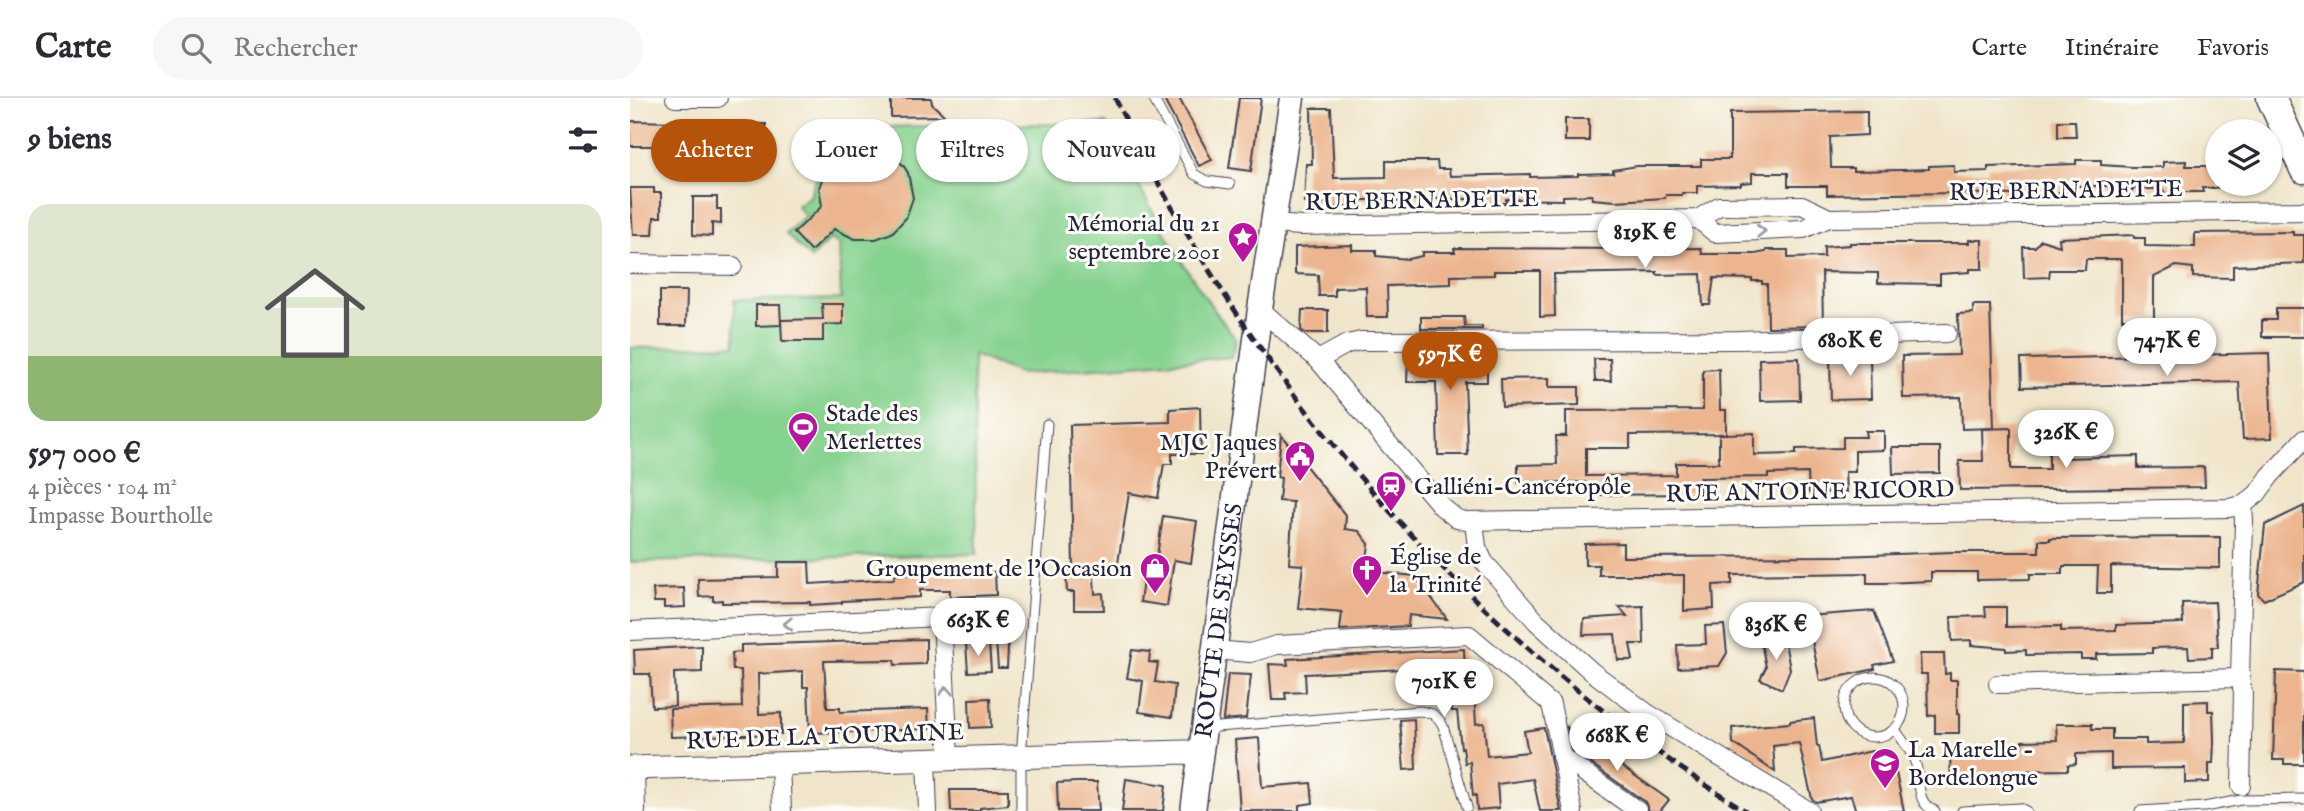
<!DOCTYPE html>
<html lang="fr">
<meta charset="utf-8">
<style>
:root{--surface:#fff;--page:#f7f7f7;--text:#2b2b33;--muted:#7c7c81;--line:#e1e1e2;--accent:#b45309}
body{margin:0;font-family:"IM FELL English",serif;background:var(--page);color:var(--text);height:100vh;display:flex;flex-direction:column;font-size:26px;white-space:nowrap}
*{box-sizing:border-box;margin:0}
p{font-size:23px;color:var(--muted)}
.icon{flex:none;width:38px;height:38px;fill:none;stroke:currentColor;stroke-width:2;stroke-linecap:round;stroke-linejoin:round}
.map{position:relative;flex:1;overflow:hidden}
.side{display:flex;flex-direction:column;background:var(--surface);width:630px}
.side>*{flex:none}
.hud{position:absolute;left:21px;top:21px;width:665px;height:63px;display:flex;gap:14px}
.buttons{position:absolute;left:1575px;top:21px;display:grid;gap:14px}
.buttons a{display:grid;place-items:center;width:77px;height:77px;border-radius:50%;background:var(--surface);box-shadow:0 2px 5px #0004;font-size:35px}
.price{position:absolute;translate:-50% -60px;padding:0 16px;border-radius:24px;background:#fff;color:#222;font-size:23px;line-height:46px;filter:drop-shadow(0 2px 4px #0008)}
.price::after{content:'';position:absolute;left:50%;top:42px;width:21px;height:16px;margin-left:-10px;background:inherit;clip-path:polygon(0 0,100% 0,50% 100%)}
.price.on{background:var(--accent);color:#fff}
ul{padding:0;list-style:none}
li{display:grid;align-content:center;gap:14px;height:371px;padding:0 28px}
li+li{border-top:2px solid var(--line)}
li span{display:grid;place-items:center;height:217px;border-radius:21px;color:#555}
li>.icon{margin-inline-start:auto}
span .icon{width:126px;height:126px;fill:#fffc;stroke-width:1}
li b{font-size:30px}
h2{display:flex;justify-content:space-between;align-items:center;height:84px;padding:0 28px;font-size:30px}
.chip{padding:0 24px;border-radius:32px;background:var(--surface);box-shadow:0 2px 5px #0004;font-size:24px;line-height:63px}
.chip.on{background:var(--accent);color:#fff}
header{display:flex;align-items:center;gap:42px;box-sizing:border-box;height:98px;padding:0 35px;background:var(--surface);border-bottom:2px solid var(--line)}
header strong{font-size:33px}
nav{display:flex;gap:38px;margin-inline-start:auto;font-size:24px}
.search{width:490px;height:63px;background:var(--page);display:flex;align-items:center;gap:18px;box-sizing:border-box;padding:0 24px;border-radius:38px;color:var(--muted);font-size:26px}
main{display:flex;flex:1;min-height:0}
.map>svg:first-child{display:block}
.green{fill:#86d28f;stroke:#547a65;stroke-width:2}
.building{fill:#ecb58f;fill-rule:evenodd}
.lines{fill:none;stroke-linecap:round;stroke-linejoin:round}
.service-casing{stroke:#413f50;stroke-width:11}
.minor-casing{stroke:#413f50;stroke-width:20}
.tertiary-casing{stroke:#413f50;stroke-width:25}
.secondary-casing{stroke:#413f50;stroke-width:27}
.primary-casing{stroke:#413f50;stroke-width:31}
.service{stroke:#fff;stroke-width:9}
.minor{stroke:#fff;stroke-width:18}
.tertiary{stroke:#fff;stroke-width:23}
.secondary{stroke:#fff;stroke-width:24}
.primary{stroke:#fff;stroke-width:28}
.rail{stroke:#22223b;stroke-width:5;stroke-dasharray:10 5;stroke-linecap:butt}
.oneway{stroke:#9c9ca7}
.labels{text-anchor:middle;stroke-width:6;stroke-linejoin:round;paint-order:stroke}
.street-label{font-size:24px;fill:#22223b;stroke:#fdfcf7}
.poi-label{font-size:24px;fill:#22223b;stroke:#fdfcf7;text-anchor:start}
</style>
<header>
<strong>Carte</strong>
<div class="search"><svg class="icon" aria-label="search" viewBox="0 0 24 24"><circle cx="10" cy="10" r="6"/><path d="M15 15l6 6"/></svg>Rechercher</div>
<nav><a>Carte</a><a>Itinéraire</a><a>Favoris</a></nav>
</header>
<main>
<section class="side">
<h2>9 biens<svg class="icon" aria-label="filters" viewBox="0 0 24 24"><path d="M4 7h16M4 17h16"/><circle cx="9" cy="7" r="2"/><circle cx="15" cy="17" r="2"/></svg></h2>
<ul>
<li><span style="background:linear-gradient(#dfe7d0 70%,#8fb573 0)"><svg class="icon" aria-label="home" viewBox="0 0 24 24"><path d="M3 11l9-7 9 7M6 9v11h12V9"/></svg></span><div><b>597 000 €</b><p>4 pièces · 104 m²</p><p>Impasse Bourtholle</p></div></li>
</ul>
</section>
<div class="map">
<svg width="1674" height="713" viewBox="0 0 1674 713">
<rect width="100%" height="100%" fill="#fdfcf7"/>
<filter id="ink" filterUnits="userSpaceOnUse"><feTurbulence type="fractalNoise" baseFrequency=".0143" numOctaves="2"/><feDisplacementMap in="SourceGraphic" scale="14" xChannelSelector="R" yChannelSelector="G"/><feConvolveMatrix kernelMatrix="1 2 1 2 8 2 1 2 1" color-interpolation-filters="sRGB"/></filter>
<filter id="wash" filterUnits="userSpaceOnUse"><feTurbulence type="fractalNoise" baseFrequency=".00686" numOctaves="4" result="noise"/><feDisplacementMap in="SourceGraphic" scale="28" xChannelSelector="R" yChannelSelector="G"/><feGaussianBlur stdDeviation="1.57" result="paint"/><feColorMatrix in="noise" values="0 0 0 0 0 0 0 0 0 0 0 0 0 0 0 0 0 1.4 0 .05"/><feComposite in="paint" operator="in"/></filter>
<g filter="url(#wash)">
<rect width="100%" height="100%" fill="#f0e5ca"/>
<path class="green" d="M476,25C514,100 554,175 606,241L602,259L391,276L343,257L347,456L0,464V250L105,247L104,202L211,201L209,146L200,141L181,160L156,136L175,118L167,108L181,97C181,80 204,59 218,50C225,46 232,45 239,44L241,34L244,29Z"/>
<g id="blocks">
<g class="building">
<polygon points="261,0 301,0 302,6 315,18 261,19"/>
<polygon points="533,0 549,0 582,62 569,68"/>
<polygon points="609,0 631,0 621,73 599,70"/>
<polygon points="681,10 701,10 704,80 756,79 756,63 807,63 808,71 819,71 820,78 900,76 900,79 948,78 948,76 983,75 983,72 1007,68 1071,68 1071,61 1100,61 1100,15 1237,13 1237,37 1200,39 1201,70 1223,70 1223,73 1272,72 1299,71 1299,68 1324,67 1324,74 1358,73 1358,69 1446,66 1446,62 1471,62 1471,67 1502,69 1533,69 1533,64 1556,63 1556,68 1586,68 1587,90 1572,90 1573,94 1542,94 1537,98 1532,91 1502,91 1502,96 1487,96 1487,92 1479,92 1479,88 1437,88 1437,94 1382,97 1329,95 1197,97 1197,88 1158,88 1158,75 1122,75 1122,84 1111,85 1111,87 1067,88 1067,95 1052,95 1052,97 1036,97 1035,100 986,103 962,101 962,97 933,98 933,102 876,101 876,105 849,105 849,101 808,101 776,102 775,105 767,103 759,108 756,102 726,102 726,109 699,109 699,105 674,105 676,66 682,66"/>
<rect x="935" y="21" width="24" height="22"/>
<polygon points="0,23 136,26 136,44 89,44 89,51 29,51 29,48 0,48"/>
<polygon points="1428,23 1445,23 1446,39 1428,39"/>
<polygon points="239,48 258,54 273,67 278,75 283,100 276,120 262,135 246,141 225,141 204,131 181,153 164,135 192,108 189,90 195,73 209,58 227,50"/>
<polygon points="0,90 24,90 24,95 31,95 31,119 24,119 23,137 3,137"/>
<polygon points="63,99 87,99 87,111 91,111 91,126 82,125 82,138 63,137"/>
<polygon points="1663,134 1663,137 1674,137 1674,165 1603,168 1603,180 1563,179 1563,170 1546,168 1524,179 1524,221 1492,221 1492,163 1490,161 1456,161 1455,172 1420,172 1419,179 1394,180 1393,149 1405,149 1411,142 1430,148 1429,140 1504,137 1504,140 1515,140 1515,148 1565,149 1565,135"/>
<polygon points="1339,142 1352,142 1352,171 1340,171 1340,174 1310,176 1310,186 1248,185 1248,175 1192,174 1193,228 1138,229 1137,186 1132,186 1132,183 1122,183 1122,181 1084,180 1080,207 1073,207 1071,176 1027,177 1027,174 924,176 925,218 910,219 910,173 864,173 864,177 821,178 821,186 757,188 758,219 737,219 736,189 705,190 705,198 689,198 688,177 665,176 665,149 722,147 722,152 746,152 746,158 778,161 792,158 792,154 825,154 824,150 997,151 997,146 1018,146 1018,151 1071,150 1072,156 1125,156 1136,154 1136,152 1158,152 1158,160 1194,159 1194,149 1220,147 1220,145 1339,145"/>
<polygon points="30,193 57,193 56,228 30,228"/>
<polygon points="192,206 213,206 213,226 193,227 193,243 152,243 151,222 193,221"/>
<polygon points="126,207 150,207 151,227 126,228"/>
<polygon points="1343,207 1360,207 1364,330 1332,331 1331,299 1273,300 1272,258 1329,257 1328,216 1343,215"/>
<polygon points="1646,210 1674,210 1674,239 1632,239 1632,222 1646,222"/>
<polygon points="672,212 698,212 698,235 675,235 671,232"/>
<polygon points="791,219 834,219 835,228 852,228 852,231 791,231"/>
<polygon points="791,254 852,254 852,259 857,259 857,284 835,284 838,357 808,357 806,284 777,284 778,259 791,259"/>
<polygon points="1639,255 1642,340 1613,341 1609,284 1392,289 1391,261"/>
<polygon points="1240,258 1241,301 1201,302 1200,259"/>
<polygon points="1169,260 1170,302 1130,303 1129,261"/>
<polygon points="964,261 980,261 981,283 965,283"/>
<path d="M1089,271L1090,312H1096V336L1124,335V357L1166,356V351L1213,350V339H1236L1235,333H1254V352L1225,353V374H1215L1216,394L1179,395L1178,375L1138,376V379L1070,380V396L955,397V384L888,385V367L927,366L926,338H936V313L1073,312V272ZM1089,336V365H1046V377L956,378V350H1000V337L1096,336Z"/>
<polygon points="919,280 919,289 949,289 949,307 872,309 871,281"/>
<polygon points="570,309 571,356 542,356 542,366 534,366 528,400 499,395 488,465 463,466 465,496 473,495 474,512 444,512 444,494 437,494 436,477 439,477 439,469 443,469 440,327 540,324 540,311"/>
<polygon points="1434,329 1433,360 1508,358 1508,370 1574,369 1575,389 1330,392 1329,363 1353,363 1352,331 1381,330 1381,371 1419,371 1419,330"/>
<polygon points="651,337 716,418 715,431 729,433 739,446 737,461 747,462 746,474 785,478 817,521 779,517 778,528 710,532 712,514 668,510 673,467 659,466 663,404 649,403 651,380 647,379"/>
<polygon points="1262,349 1310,349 1310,375 1263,376"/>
<polygon points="1674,408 1674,484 1634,502 1628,496 1635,427"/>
<polygon points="533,418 567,423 561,465 544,462 537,508 510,504 514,476 524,478"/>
<polygon points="1590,439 1590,470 1481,468 1481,495 1467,495 1468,468 1433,468 1433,476 1400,476 1400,481 1347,482 1347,474 1301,474 1301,483 1254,485 1237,485 1237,475 1102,477 1102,486 1083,487 1084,511 1054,513 1054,477 969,477 969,467 955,467 955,446 993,445 993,459 1210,458 1324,454 1409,454 1409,442 1420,442 1420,440"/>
<polygon points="148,464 179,464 180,486 264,481 264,477 365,474 366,497 320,499 320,492 290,492 290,499 212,503 212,505 180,507 180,504 92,505 92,502 83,503 83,498 69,499 68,481 148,479"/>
<polygon points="54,490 55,509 34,510 34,504 24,504 23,491"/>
<polygon points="1585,504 1588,549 1582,549 1582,559 1559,560 1558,549 1522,550 1522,555 1466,556 1466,561 1451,561 1451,556 1396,557 1396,552 1376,553 1376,550 1341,547 1341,542 1322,543 1321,519 1356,518 1355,509 1376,509 1376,529 1431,528 1431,533 1486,532 1486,527 1553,525 1552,505"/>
<polygon points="1013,508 1014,546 1000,546 1003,562 988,562 985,536 953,537 954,521 997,518 989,509"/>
<polygon points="1244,513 1263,563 1244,567 1245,571 1190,583 1177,518"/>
<polygon points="1094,527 1097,555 1089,568 1048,570 1047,547 1076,546 1075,528"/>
<polygon points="365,529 379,529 377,570 368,570"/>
<polygon points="1154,539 1160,571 1152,591 1130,581 1136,569 1131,544"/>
<polygon points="296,541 296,566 265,567 264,562 194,563 197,610 210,610 210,614 298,611 299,631 180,635 178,589 173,589 173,573 128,576 129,616 151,615 151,636 41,639 40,611 112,609 111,572 103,572 102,555 111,554 111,547"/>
<polygon points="359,545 361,573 338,574 336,546"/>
<polygon points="72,548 72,574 44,575 45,608 22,609 20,576 5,576 4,552"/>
<polygon points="834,551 835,576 843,576 846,626 854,625 857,658 898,654 894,633 914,630 931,713 910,713 903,681 867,686 869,710 847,712 846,697 843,698 840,664 835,665 833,649 831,650 827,613 822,613 821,600 817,600 813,569 675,576 676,594 655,595 656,602 642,602 639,566 658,567 657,561"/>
<polygon points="502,552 520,554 519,564 528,565 525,584 545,587 542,619 509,614 513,583 497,580"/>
<polygon points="1290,556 1314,556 1315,576 1320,575 1320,582 1327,582 1327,616 1329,616 1329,635 1305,635 1305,617 1298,618 1297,576 1291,576"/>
<polygon points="1646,573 1674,574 1674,666 1654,666 1654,662 1643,662"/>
<polygon points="598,576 621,577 616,620 593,622"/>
<polygon points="360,600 361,629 340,630 339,601"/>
<polygon points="1578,603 1578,613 1583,613 1584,643 1583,665 1579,665 1579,684 1555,685 1555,670 1481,671 1481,655 1446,656 1446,666 1438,667 1438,672 1374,673 1374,684 1321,684 1320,655 1374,654 1374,648 1392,648 1392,643 1427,642 1426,626 1462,626 1462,631 1482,631 1482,641 1516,641 1516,646 1554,645 1554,604"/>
<polygon points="1184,620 1187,648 1189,648 1192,664 1242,653 1244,660 1259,657 1262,670 1265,670 1274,713 1226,713 1221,698 1186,704 1182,701 1169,645 1143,648 1145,674 1103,645 1102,630 1160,625 1160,623"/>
<polygon points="784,621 786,671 774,672 770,622"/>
<polygon points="937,629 1039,702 1030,713 1019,713 1015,704 942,652"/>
<polygon points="629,640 632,689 681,685 683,705 669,707 669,713 610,713 605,642"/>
<polygon points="496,681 536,687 533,713 492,713"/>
<polygon points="447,684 467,684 469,713 428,713 427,685"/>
<polygon points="320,692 378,692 378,707 350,710 350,713 321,713"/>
</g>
</g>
</g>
<g filter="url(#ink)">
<use href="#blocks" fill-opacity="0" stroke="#413f50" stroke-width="2"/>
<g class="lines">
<g class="service-casing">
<g id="service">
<polyline points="523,0 564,76 577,83 600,86"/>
<circle cx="1244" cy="609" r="30"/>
<path d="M575,630L790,613C802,615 807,616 813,628L837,709"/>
<path d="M1265,631C1271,641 1281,652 1285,664C1292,681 1284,705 1305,713"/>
<polyline points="391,713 391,658 417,326"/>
<polyline points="1332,713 1390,710 1396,713"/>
<polyline points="1510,713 1574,709 1611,702 1674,701"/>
</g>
</g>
<g class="minor-casing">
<g id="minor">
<polyline points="45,0 88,0"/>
<polyline points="1068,121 1085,135 1173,131 1199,120 1674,113"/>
<polyline points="644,126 671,128 1068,121 1089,108 1172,107 1199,120"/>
<polyline points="0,166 103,168"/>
<polyline points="630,211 688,262 812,409 827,421 836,423 1599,410 1613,407 1627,396 1640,378 1674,341"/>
<polyline points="688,262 717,246 731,243 1109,242 1317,235"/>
<polyline points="844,424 847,449 854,464 906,523 961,573 1017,615 1179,713"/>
<polyline points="0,533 312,519 319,661"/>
<polyline points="584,552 620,555 647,547 839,537 921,606 943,713"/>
<polyline points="1368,586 1610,580"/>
<polyline points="931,658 1008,713"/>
<polyline points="296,662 298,713"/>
<polyline points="150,666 152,713"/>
<polyline points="5,670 6,713"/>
<polyline points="1611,688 1613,594 1610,580 1614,423 1613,407"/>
</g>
</g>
<g class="tertiary-casing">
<polyline id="tertiary" points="0,670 555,654 570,656"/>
</g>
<g class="secondary-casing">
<g id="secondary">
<path id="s1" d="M563,713L630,211L662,0"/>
</g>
</g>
<g class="primary-casing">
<polyline id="primary" points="1641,0 1674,71"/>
</g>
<use href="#service" class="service"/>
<use href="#minor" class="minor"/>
<use href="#tertiary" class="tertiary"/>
<use href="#secondary" class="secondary"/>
<use href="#primary" class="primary"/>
<path class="rail" d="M485,0C624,292 841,541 1116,713"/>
</g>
<defs><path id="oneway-chevron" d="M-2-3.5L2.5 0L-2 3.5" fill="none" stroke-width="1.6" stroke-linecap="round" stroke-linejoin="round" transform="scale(1.75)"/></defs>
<g class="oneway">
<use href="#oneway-chevron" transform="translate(1131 133) rotate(-2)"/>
<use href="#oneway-chevron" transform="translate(158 526) rotate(178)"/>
<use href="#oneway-chevron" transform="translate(316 593) rotate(-93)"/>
</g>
</g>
<defs>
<g id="sight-pin" transform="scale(1.575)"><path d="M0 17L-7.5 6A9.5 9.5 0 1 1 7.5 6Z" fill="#b5179e" stroke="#fdfcf7"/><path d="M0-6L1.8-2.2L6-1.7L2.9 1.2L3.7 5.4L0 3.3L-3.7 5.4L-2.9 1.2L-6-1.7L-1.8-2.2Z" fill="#fff"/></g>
<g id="stadium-pin" transform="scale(1.575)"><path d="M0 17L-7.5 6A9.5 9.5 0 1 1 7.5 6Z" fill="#b5179e" stroke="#fdfcf7"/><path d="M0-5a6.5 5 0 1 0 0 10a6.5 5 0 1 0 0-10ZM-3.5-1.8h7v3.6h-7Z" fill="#fff"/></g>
<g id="civic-pin" transform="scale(1.575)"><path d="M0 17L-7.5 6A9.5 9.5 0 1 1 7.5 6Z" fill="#b5179e" stroke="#fdfcf7"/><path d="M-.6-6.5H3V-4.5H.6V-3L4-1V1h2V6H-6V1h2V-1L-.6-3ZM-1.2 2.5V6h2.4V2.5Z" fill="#fff"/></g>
<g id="station-pin" transform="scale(1.575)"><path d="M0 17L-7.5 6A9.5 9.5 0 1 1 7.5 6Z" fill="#b5179e" stroke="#fdfcf7"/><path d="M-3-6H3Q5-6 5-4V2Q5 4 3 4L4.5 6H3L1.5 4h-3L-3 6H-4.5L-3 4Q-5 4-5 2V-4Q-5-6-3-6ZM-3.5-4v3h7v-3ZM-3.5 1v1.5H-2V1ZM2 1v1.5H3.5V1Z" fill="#fff"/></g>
<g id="shop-pin" transform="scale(1.575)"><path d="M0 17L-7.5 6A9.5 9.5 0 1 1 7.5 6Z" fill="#b5179e" stroke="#fdfcf7"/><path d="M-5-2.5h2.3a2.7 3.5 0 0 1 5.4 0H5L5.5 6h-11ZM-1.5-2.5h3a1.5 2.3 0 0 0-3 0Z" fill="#fff"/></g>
<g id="church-pin" transform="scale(1.575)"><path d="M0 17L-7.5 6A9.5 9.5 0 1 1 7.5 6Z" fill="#b5179e" stroke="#fdfcf7"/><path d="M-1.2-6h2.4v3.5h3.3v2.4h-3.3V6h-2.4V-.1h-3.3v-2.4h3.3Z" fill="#fff"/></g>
<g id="school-pin" transform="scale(1.575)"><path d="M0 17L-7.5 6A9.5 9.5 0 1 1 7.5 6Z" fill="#b5179e" stroke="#fdfcf7"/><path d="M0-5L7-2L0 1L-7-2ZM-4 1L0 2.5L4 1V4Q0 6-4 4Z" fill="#fff"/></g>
</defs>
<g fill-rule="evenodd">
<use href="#sight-pin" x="613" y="139"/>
<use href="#stadium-pin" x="173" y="329"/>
<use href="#civic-pin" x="670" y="358"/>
<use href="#station-pin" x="761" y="388"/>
<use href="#shop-pin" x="525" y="470"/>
<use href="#church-pin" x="737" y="472"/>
<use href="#school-pin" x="1255" y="665"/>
</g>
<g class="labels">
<g class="street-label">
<text transform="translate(1436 92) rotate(-1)" y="8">RUE BERNADETTE</text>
<text transform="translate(792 102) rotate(-1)" y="8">RUE BERNADETTE</text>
<text transform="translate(1180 393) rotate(-1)" y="8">RUE ANTOINE RICORD</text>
<text dy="8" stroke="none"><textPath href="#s1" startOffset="192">ROUTE DE SEYSSES</textPath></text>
<text transform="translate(195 638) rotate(-2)" y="8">RUE DE LA TOURAINE</text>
</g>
<g class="poi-label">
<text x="590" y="133" text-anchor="end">Mémorial du 21<tspan x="590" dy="28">septembre 2001</tspan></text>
<text x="196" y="323">Stade des<tspan x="196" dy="28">Merlettes</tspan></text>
<text x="647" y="352" text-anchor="end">MJC Jaques<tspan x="647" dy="28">Prévert</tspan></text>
<text x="784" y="396">Galliéni-Cancéropôle</text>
<text x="760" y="466">Église de<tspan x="760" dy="28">la Trinité</tspan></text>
<text x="502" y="478" text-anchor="end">Groupement de l'Occasion</text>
<text x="1278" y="659">La Marelle -<tspan x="1278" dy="28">Bordelongue</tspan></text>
</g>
</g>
</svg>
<div class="buttons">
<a><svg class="icon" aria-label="layers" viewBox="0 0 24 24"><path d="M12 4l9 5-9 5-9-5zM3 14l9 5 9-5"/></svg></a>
</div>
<b class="price" style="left:1015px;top:172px">819K €</b>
<b class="price" style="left:1220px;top:280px">680K €</b>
<b class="price" style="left:1537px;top:280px">747K €</b>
<b class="price on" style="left:820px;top:294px">597K €</b>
<b class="price" style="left:1436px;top:372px">326K €</b>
<b class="price" style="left:348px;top:560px">663K €</b>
<b class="price" style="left:1146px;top:564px">836K €</b>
<b class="price" style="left:814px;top:621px">701K €</b>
<b class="price" style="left:987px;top:675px">668K €</b>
<div class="hud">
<a class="chip on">Acheter</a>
<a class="chip">Louer</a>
<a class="chip">Filtres</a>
<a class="chip">Nouveau</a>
</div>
</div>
</main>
